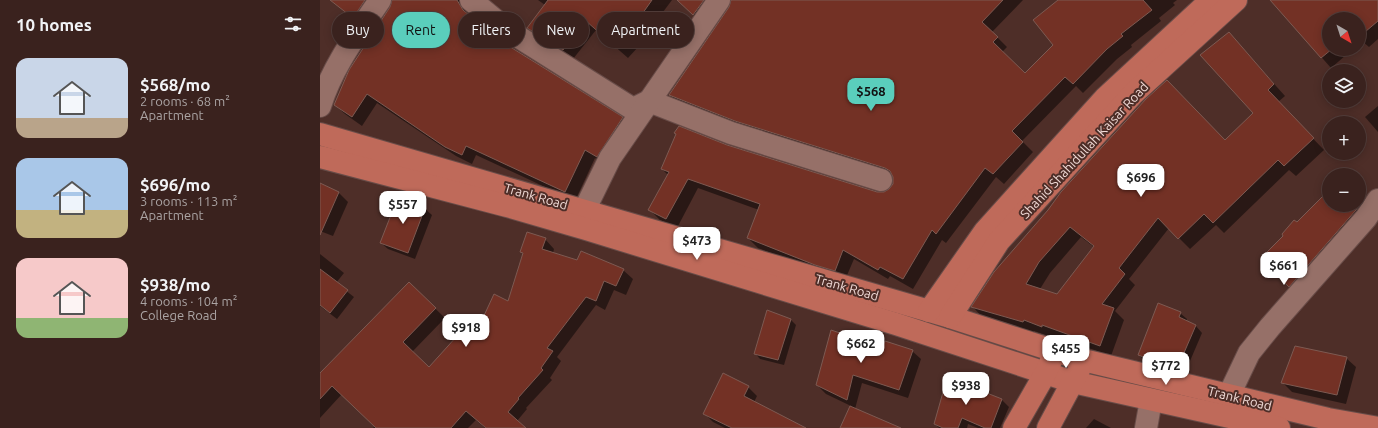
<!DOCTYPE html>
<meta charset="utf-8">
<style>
:root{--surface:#3a221e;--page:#452f2b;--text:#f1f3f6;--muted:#aba4a4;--line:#543f3c;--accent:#5acebc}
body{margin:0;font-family:Ubuntu,sans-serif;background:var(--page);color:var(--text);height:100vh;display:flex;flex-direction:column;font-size:15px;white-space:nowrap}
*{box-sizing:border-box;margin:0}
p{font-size:13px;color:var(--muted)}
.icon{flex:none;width:22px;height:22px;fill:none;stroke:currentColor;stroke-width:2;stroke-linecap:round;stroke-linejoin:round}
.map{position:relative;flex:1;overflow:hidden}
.panel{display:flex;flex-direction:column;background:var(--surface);width:320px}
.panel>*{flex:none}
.hud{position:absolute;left:12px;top:12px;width:380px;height:36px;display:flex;gap:8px}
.needle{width:26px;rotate:141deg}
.controls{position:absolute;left:1002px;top:12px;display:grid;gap:8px}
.controls a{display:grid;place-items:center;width:44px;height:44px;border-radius:50%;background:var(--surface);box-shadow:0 2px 10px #0003,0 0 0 1px var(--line);font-size:20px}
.price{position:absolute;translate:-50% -34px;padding:0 9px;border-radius:8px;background:#fff;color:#222;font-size:13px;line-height:26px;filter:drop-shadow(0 1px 2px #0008)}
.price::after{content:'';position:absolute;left:50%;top:24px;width:12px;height:9px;margin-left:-6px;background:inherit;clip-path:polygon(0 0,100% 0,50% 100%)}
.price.on{background:var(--accent);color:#111}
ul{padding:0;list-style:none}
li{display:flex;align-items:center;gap:12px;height:100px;padding:0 16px}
li span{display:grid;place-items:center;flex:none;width:112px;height:80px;border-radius:12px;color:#555}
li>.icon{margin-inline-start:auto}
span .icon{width:48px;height:48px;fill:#fffc;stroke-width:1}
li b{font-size:17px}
h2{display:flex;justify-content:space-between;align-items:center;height:48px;padding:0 16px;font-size:17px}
.chip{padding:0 14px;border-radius:18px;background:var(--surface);box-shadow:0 2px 10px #0003,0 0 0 1px var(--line);font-size:14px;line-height:36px}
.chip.on{background:var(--accent);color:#111}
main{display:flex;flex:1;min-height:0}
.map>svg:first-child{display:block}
.shadow{fill:#0007;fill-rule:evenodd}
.building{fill:#733125;stroke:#7d5a52;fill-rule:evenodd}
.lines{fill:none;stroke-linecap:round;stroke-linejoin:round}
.minor-casing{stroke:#684c48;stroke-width:24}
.major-casing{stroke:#684c48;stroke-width:24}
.minor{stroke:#967068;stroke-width:22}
.major{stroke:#bf6a5a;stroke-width:22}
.labels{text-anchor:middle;stroke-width:4;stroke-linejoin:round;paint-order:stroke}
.street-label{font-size:13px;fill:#f1dbd7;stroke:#4e2e28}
</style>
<main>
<section class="panel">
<h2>10 homes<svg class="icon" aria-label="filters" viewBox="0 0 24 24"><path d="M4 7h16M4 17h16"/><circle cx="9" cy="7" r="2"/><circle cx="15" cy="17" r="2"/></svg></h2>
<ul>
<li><span style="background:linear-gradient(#c9d6e8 75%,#b9a48a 0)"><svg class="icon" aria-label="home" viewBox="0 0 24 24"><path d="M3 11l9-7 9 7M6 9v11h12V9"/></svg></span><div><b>$568/mo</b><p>2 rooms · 68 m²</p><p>Apartment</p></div></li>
<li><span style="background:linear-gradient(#a9c7e8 65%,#c2b280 0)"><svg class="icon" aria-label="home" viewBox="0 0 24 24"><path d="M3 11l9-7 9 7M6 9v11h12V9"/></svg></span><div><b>$696/mo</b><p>3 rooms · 113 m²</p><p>Apartment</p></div></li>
<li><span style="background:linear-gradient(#f6c9c9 75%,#8fb573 0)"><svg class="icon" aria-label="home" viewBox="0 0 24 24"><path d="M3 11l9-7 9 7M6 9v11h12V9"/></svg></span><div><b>$938/mo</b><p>4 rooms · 104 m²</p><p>College Road</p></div></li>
</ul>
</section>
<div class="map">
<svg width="1058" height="428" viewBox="0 0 1058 428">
<rect width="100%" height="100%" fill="#4e2e28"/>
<g class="shadow">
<polygon points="22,0 62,0 42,27 18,5"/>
<polygon points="73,0 153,0 148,8 148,14 177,39 302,118 312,128 287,166 275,158 255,201 156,155 152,164 136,156 57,103 42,126 25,114 15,105 71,7"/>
<polygon points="218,0 352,0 340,16 338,15 317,44 319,46 308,58 276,30 253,59 218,37 208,27 225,5"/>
<polygon points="358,0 389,0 383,24"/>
<polygon points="412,0 703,0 672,32 687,47 682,52 705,75 735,45 739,0 857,0 853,3 855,5 839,18 841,21 811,45 812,47 797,59 763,93 756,86 702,141 713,152 684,184 676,177 626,243 622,240 593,289 570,276 568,279 534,259 525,280 506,274 438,248 428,238 439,210 378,188 357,228 340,220 330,210 348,175 342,169 407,146 557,193 564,193 570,190 574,184 574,177 426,131 360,105 350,95 410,8"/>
<polygon points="951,0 1058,0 1058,39 1049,47 1042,41 1039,44 1039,19 1009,19 1009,49 1033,49 1011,68"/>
<path d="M909,33L965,96L958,102L1004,150L976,176L969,170L904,233L896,225L870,249L849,228L809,279L815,285L795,311L804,320L791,356L733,335L732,337L714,331V333L663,318L653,307L729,211L905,141L935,113ZM761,237L774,247L737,295L720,289L730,273Z"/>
<polygon points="1058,106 1058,132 1045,117"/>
<polygon points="0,184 19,193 28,202 13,236 0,231"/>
<polygon points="1009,191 1009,205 1039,205 1039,200 1048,209 976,293 942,259"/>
<polygon points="78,199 105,209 112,215 95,259 68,249 61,243"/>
<polygon points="225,239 234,249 233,253 258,261 303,270 313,279 306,295 294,290 285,310 276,305 237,357 241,361 230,378 232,380 206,408 207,409 197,421 205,428 165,428 156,420 148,428 53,428 55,426 22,394 0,418 0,374 89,283 125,318 92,352 109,369 162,321 188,302 203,254 201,252"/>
<polygon points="0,254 24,273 16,283 34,297 17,319 0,306"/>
<polygon points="447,311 471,320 476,325 464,365 440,359 435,353"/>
<polygon points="860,313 867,319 866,322 876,326 882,333 864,375 826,362 819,355"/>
<polygon points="563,349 592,351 601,359 588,398 542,383 535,409 575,428 521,428 531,406 506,394 497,385"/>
<polygon points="1026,358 1036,367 1026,404 972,392 962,382"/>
<polygon points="428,387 437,396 434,402 484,428 405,428 393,422 385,414"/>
<polygon points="654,387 682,400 689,407 680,428 658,428 648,424 647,428 619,428 615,424"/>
<polygon points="774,419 791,428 766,428"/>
</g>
<g class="building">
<polygon points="10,0 45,0 33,18"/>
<polygon points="72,0 137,0 143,10 179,40 303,117 277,157 265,150 245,192 146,146 142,155 125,147 47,94 32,117 14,105 29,70 70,7"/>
<polygon points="228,0 332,0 308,34 310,36 298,49 266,21 243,50 207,28"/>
<polygon points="357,0 384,0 373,15"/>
<polygon points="411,0 683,0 662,22 678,37 673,42 705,73 733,45 713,20 738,0 823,0 832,10 801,34 803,36 787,49 753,84 745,77 692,131 703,142 673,174 665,168 616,234 612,230 583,279 560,267 558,270 523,250 515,271 495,265 427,238 440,204 368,179 346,219 328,210 349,172 341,169 356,134 354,133 359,126 407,145 557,192 564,192 569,189 573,184 573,177 570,171 565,168 415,121 349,95 409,7"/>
<polygon points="950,0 1058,0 1058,21 1039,37 1039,19 1009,19 1009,49 1012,49 1001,58"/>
<path d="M909,32L954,84L948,90L994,138L964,166L958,160L893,223L884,214L858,239L838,218L799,268L805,274L782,304L794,308L780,346L722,325V327L704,320L703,322L651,307L674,272L728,210L741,192L826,99L847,80L905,140L933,113L880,55ZM750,227L774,246L737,294L706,284L719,262Z"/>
<polygon points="0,183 19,192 0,235"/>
<polygon points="1009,190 1009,205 1039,205 1039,198 1042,201 1036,210 969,287 940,259 963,236 962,234 974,220 977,222"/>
<polygon points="78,197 105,208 88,253 60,243"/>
<polygon points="207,232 226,238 222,249 257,260 261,251 304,269 296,286 284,281 276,301 266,297 227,348 233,351 221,368 223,370 198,398 199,399 188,412 206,428 166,428 146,411 131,428 56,428 12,386 0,399 0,373 89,282 116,308 83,342 109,367 156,315 162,320 174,294 188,301 203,253 200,252"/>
<polygon points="0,269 28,290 10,313 0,305"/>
<polygon points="838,303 861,312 859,317 876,325 857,369 818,355"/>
<polygon points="447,310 471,319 458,360 434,354"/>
<polygon points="511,330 562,347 565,341 593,350 579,390 533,375 527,400 496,385"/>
<polygon points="975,346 1027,357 1017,395 961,383"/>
<polygon points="403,373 429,386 424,396 486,428 412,428 383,414"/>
<polygon points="627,378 654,386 654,388 682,399 671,428 665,428 642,418 638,428 623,428 614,424"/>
<polygon points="530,406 581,428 520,428"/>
</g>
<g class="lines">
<g class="minor-casing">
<g id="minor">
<polyline points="151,0 186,29 313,109 329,101 411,133 561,180"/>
<path d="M0,106C12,67 37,34 60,0"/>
<polyline points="264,211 290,158 399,0"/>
<polyline points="909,395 929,353 950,327 1046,218 1058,200"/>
<polyline points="826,428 831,400"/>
</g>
</g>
<g class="major-casing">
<g id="major">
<polyline points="0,134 630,317 763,360 1008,419 1058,428"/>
<polyline points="0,157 187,206 266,229 576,324 753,382 959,428"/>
<polyline points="609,311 665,231 785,98 891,0"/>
<polyline points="630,317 679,241 813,94 916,0"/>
<polyline points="694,428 725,374 731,361"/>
<polyline points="728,428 759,370"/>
</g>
</g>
<use href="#minor" class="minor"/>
<use href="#major" class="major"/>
</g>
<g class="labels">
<g class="street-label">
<text transform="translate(764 150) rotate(-47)" y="5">Shahid Shahidullah Kaisar Road</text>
<text transform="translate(216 196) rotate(16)" y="5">Trank Road</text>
<text transform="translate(527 287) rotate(16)" y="5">Trank Road</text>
<text transform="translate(920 398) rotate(14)" y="5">Trank Road</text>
</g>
</g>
</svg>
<div class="controls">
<a><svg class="needle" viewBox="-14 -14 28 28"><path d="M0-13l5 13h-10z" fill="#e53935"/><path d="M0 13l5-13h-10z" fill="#aba4a4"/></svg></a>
<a><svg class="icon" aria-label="layers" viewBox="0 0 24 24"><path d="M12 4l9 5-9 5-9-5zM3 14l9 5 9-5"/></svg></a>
<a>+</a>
<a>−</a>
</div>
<b class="price on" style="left:551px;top:112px">$568</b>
<b class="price" style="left:821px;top:198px">$696</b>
<b class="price" style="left:83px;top:225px">$557</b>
<b class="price" style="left:377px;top:261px">$473</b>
<b class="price" style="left:964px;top:286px">$661</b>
<b class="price" style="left:146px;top:348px">$918</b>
<b class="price" style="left:541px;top:364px">$662</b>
<b class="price" style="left:746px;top:369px">$455</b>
<b class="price" style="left:846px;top:386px">$772</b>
<b class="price" style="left:646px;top:406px">$938</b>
<div class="hud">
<a class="chip">Buy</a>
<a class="chip on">Rent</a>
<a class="chip">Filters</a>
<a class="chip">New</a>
<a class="chip">Apartment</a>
</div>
</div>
</main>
